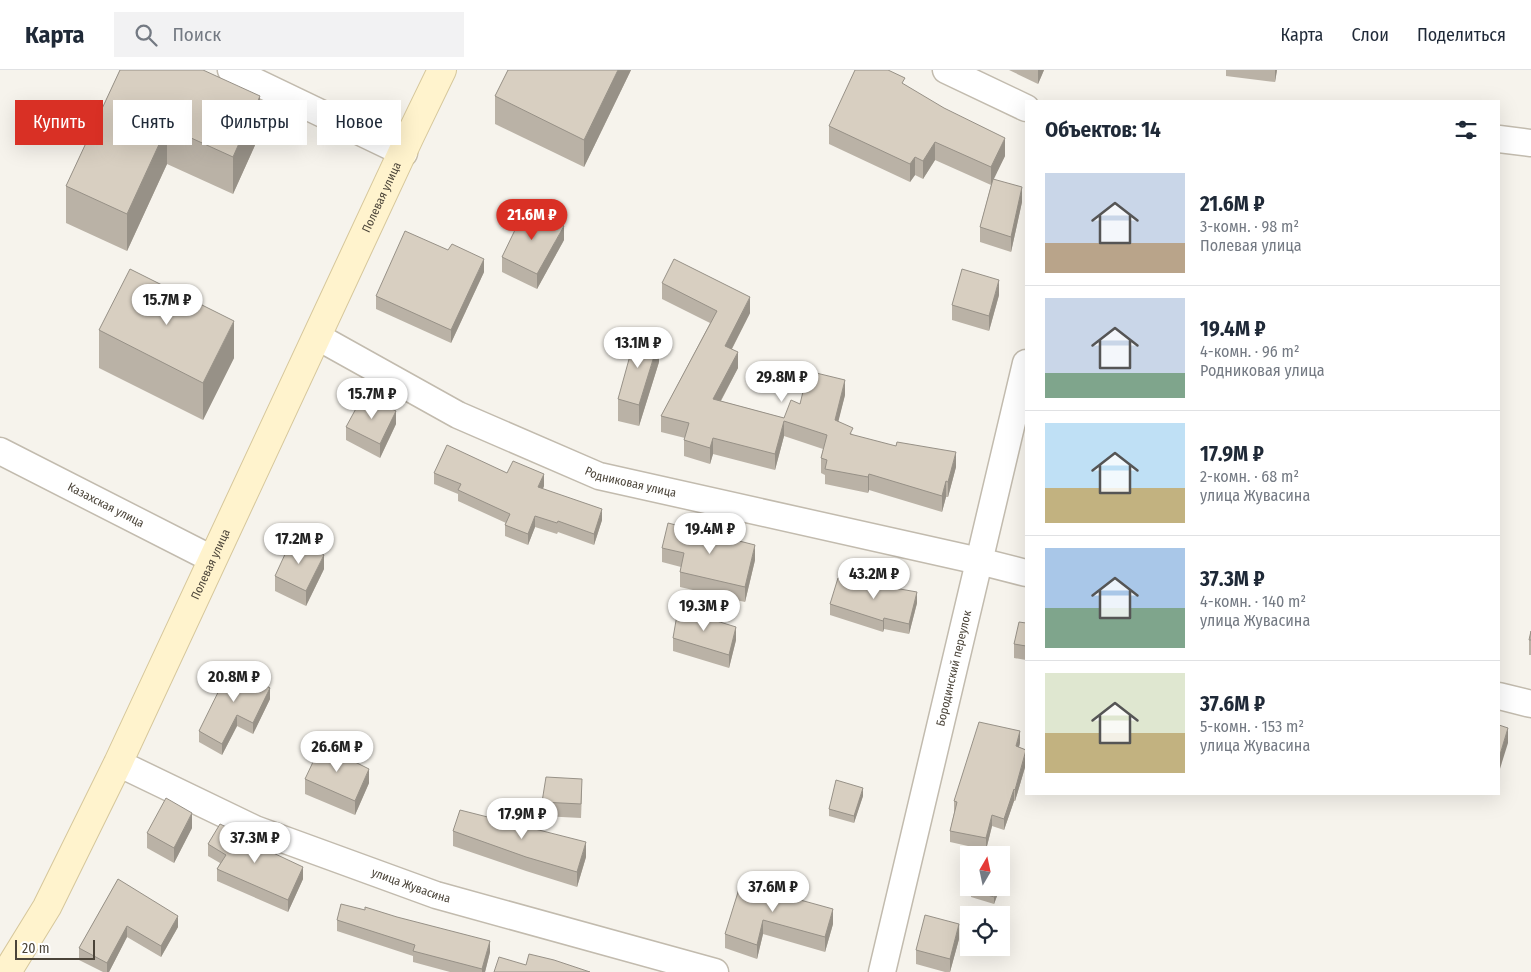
<!DOCTYPE html>
<html lang="ru">
<meta charset="utf-8">
<style>
:root{--surface:#fff;--page:#f2f2f3;--text:#1f2937;--muted:#747a83;--line:#e0e1e3;--accent:#d93025}
body{margin:0;font-family:"Fira Sans Condensed",sans-serif;background:var(--page);color:var(--text);height:100vh;display:flex;flex-direction:column;font-size:19px;white-space:nowrap}
*{box-sizing:border-box;margin:0}
p{font-size:16px;color:var(--muted)}
.icon{flex:none;width:28px;height:28px;fill:none;stroke:currentColor;stroke-width:2;stroke-linecap:round;stroke-linejoin:round}
.map{position:relative;flex:1;overflow:hidden}
.side{position:absolute;left:1025px;top:30px;width:475px;height:695px;display:flex;flex-direction:column;background:var(--surface);border-radius:0px;box-shadow:0 5px 20px #0002}
.side>*{flex:none}
.guide{position:absolute;left:15px;top:30px;width:475px;height:45px;display:flex;gap:10px}
.needle{width:32px;rotate:9deg}
.controls{position:absolute;left:960px;top:776px;display:grid;gap:10px}
.controls a{display:grid;place-items:center;width:50px;height:50px;border-radius:0px;background:var(--surface);box-shadow:0 5px 20px #0002;font-size:25px}
.scale{position:absolute;left:15px;bottom:12px;width:80px;box-sizing:border-box;padding-left:5px;border:2px solid #4b4439;border-top:0;font-size:14px;line-height:18px;white-space:nowrap;color:#4b4439;-webkit-text-stroke:4px #fff;paint-order:stroke}
.price{position:absolute;translate:-50% -42px;padding:0 11px;border-radius:18px;background:#fff;color:#222;font-size:16px;line-height:32px;filter:drop-shadow(0 1px 2px #0008)}
.price::after{content:'';position:absolute;left:50%;top:30px;width:15px;height:11px;margin-left:-8px;background:inherit;clip-path:polygon(0 0,100% 0,50% 100%)}
.price.selected{background:var(--accent);color:#fff}
ul{padding:0;list-style:none}
li{display:flex;align-items:center;gap:15px;height:125px;padding:0 20px}
li+li{border-top:1px solid var(--line)}
li span{display:grid;place-items:center;flex:none;width:140px;height:100px;border-radius:0px;color:#555}
li>.icon{margin-inline-start:auto}
span .icon{width:60px;height:60px;fill:#fffc;stroke-width:1}
li b{font-size:21px}
h2{display:flex;justify-content:space-between;align-items:center;height:60px;padding:0 20px;font-size:21px}
.pill{padding:0 18px;border-radius:0px;background:var(--surface);box-shadow:0 5px 20px #0002;font-size:18px;line-height:45px}
.pill.selected{background:var(--accent);color:#fff}
header{display:flex;align-items:center;gap:30px;box-sizing:border-box;height:70px;padding:0 25px;background:var(--surface);border-bottom:1px solid var(--line)}
header strong{font-size:24px}
nav{display:flex;gap:28px;margin-inline-start:auto;font-size:18px}
.search{width:350px;height:45px;background:var(--page);display:flex;align-items:center;gap:12px;box-sizing:border-box;padding:0 18px;border-radius:0px;color:var(--muted);font-size:19px}
.map>svg:first-child{display:block}
.lines{fill:none;stroke-linecap:round;stroke-linejoin:round}
.street-casing{stroke:#c2bbae;stroke-width:29}
.secondary-casing{stroke:#d6c79b;stroke-width:30}
.street{stroke:#fff;stroke-width:26}
.secondary{stroke:#fff3cd;stroke-width:28}
.wall{fill:#bab2a6}
.shaded-wall{fill:#979187}
.building{fill:#d8cfc1;stroke:#979187}
.labels{text-anchor:middle;stroke-width:4;stroke-linejoin:round;paint-order:stroke}
.street-label{font-size:12px;fill:#4b4439;stroke:#fff}
</style>
<header>
<strong>Карта</strong>
<div class="search"><svg class="icon" aria-label="search" viewBox="0 0 24 24"><circle cx="10" cy="10" r="6"/><path d="M15 15l6 6"/></svg>Поиск</div>
<nav><a>Карта</a><a>Слои</a><a>Поделиться</a></nav>
</header>
<div class="map">
<svg width="1531" height="902" viewBox="0 0 1531 902">
<rect width="100%" height="100%" fill="#f6f3ec"/>
<g class="lines">
<g class="street-casing">
<g id="street">
<polyline points="231,0 404,83"/>
<polyline points="946,0 1026,38"/>
<polyline points="1499,69 1531,73"/>
<path id="s1" d="M318,267L458,345L599,406L979,491L1026,503"/>
<path id="s2" d="M0,381L212,489"/>
<polyline points="1499,626 1531,634"/>
<path id="s3" d="M118,693L255,759L436,825L715,902"/>
<path id="s4" d="M882,902L1026,293"/>
</g>
</g>
<g class="secondary-casing">
<g id="secondary">
<path id="s5" d="M7,902L47,837L118,693L410,66L442,0"/>
</g>
</g>
<use href="#street" class="street"/>
<use href="#secondary" class="secondary"/>
</g>
<g class="wall">
<polygon points="120,0 260,64 233,124 167,94 127,181 66,153 66,116"/>
<polygon points="508,0 631,0 584,97 495,54 495,26"/>
<polygon points="1009,0 1044,0 1038,14"/>
<polygon points="1226,0 1277,0 1275,12 1226,6"/>
<polygon points="905,15 1005,86 993,109 1022,132 1011,182 980,172 980,157 991,115 935,90 923,109 915,105 910,112 829,74 829,56"/>
<polygon points="564,170 537,219 502,202 502,187"/>
<polygon points="484,202 451,273 376,239 376,226"/>
<polygon points="662,213 750,243 732,279 738,298 721,331 784,348 800,334 845,325 838,351 853,365 956,397 948,427 946,427 942,442 869,420 868,423 825,414 825,405 821,403 821,388 823,379 784,366 775,400 713,384 710,394 684,386 684,370 685,368 661,362 661,346 710,253 662,229"/>
<polygon points="999,225 989,261 952,250 952,235"/>
<polygon points="99,260 234,288 203,350 99,298"/>
<polygon points="659,292 639,356 618,351 618,329"/>
<polygon points="396,354 380,388 346,370 346,357"/>
<polygon points="434,403 507,403 544,416 543,419 602,450 594,475 558,462 557,464 535,457 528,475 505,466 505,455 506,453 458,431 458,424 434,414"/>
<polygon points="662,478 755,490 745,532 680,517 680,502 681,497 662,492"/>
<polygon points="324,499 306,536 275,521 275,506"/>
<polygon points="917,533 909,564 884,559 883,562 830,545 830,534"/>
<polygon points="1026,553 1026,590 1014,588 1014,574"/>
<polygon points="1531,561 1531,585 1529,585 1529,570"/>
<polygon points="673,568 736,570 729,598 673,581"/>
<polygon points="261,613 270,629 253,664 237,656 222,685 199,672 199,661"/>
<polygon points="1020,673 1019,677 1026,680 1026,694 1015,731 1014,731 1004,760 992,756 986,780 950,772 950,761 954,743 954,731"/>
<polygon points="305,709 369,713 355,745 305,724"/>
<polygon points="582,723 581,748 542,746 542,732"/>
<polygon points="863,726 854,753 829,746 829,739"/>
<polygon points="192,758 174,793 147,778 147,763"/>
<polygon points="453,761 586,787 577,817 526,801 453,776"/>
<polygon points="239,767 303,809 288,842 217,811 217,799 220,793 208,786 208,774"/>
<polygon points="118,809 178,857 161,887 127,867 109,902 103,902 79,890 79,878"/>
<polygon points="1000,818 994,834 971,827 971,820"/>
<polygon points="766,820 833,854 825,882 763,864 757,889 725,878 725,864"/>
<polygon points="337,850 490,882 485,902 450,902 413,892 413,886 337,861"/>
<polygon points="959,869 950,902 945,902 916,894 916,880"/>
</g>
<g class="shaded-wall">
<polygon points="618,0 631,0 584,97 584,70"/>
<polygon points="1038,0 1044,0 1038,14"/>
<polygon points="1275,0 1277,0 1275,12"/>
<polygon points="260,26 260,64 233,124 233,87"/>
<polygon points="167,57 167,94 127,181 127,144"/>
<polygon points="1005,68 1005,86 991,115 991,97"/>
<polygon points="935,72 935,90 923,109 923,91"/>
<polygon points="915,87 915,105 910,112 910,94"/>
<polygon points="1022,117 1022,132 1011,182 1011,167"/>
<polygon points="564,156 564,170 537,219 537,204"/>
<polygon points="484,189 484,202 451,273 451,260"/>
<polygon points="999,210 999,225 989,261 989,246"/>
<polygon points="750,227 750,243 725,292 725,276"/>
<polygon points="234,251 234,288 203,350 203,313"/>
<polygon points="659,270 659,292 639,356 639,335"/>
<polygon points="738,282 738,298 713,345 713,329"/>
<polygon points="845,310 845,325 835,365 835,350"/>
<polygon points="396,341 396,354 380,388 380,374"/>
<polygon points="784,351 784,366 775,400 775,384"/>
<polygon points="713,368 713,384 710,394 710,378"/>
<polygon points="956,382 956,397 948,427 948,412"/>
<polygon points="544,404 544,416 538,428 538,417"/>
<polygon points="869,404 869,420 868,423 868,407"/>
<polygon points="946,411 946,427 942,442 942,426"/>
<polygon points="602,439 602,450 594,475 594,464"/>
<polygon points="535,446 535,457 528,475 528,464"/>
<polygon points="755,475 755,490 745,532 745,517"/>
<polygon points="324,485 324,499 306,536 306,521"/>
<polygon points="917,522 917,533 909,564 909,554"/>
<polygon points="884,548 884,559 883,562 883,551"/>
<polygon points="736,557 736,570 729,598 729,585"/>
<polygon points="270,618 270,629 253,664 253,653"/>
<polygon points="237,645 237,656 222,685 222,674"/>
<polygon points="1508,658 1508,673 1499,702 1499,688"/>
<polygon points="1020,661 1020,673 1016,688 1016,676"/>
<polygon points="1026,682 1026,694 1015,731 1015,720"/>
<polygon points="369,699 369,713 355,745 355,731"/>
<polygon points="863,718 863,726 854,753 854,746"/>
<polygon points="1014,719 1014,731 1004,760 1004,749"/>
<polygon points="192,743 192,758 174,793 174,778"/>
<polygon points="992,745 992,756 986,780 986,768"/>
<polygon points="586,772 586,787 577,817 577,802"/>
<polygon points="303,797 303,809 288,842 288,830"/>
<polygon points="997,818 1000,818 994,834 994,827"/>
<polygon points="833,839 833,854 825,882 825,867"/>
<polygon points="178,846 178,857 161,887 161,876"/>
<polygon points="763,850 763,864 757,889 757,875"/>
<polygon points="959,854 959,869 950,902 950,889"/>
<polygon points="127,856 127,867 109,902 107,902 107,893"/>
<polygon points="490,871 490,882 485,902 482,902 482,899"/>
</g>
<g class="building">
<polygon points="120,0 203,0 260,26 233,87 167,57 127,144 66,116"/>
<polygon points="508,0 618,0 584,70 495,26"/>
<polygon points="855,0 888,0 905,8 902,13 944,38 1005,68 991,97 935,72 923,91 915,87 910,94 829,56"/>
<polygon points="993,109 1022,117 1011,167 980,157"/>
<polygon points="526,137 564,156 537,204 502,187"/>
<polygon points="405,161 448,180 452,174 484,189 451,260 376,226"/>
<polygon points="674,189 750,227 725,276 738,282 713,329 784,348 791,330 800,334 808,301 845,310 835,350 853,358 850,364 896,376 897,372 956,382 948,412 946,411 942,426 869,404 868,407 825,399 827,390 821,388 827,365 784,351 775,384 713,368 710,378 684,370 689,353 661,346 717,241 662,213"/>
<polygon points="130,199 234,251 203,313 99,260"/>
<polygon points="962,199 999,210 989,246 952,235"/>
<polygon points="636,264 659,270 639,335 618,329"/>
<polygon points="371,328 396,341 380,374 346,357 359,333 367,337"/>
<polygon points="447,375 507,403 513,391 544,404 538,417 602,439 594,464 558,451 557,453 535,446 528,464 505,455 510,444 458,420 461,414 434,403"/>
<polygon points="668,453 755,475 745,517 680,502 684,483 662,478"/>
<polygon points="292,469 324,485 306,521 275,506"/>
<polygon points="838,508 917,522 909,554 884,548 883,551 830,534"/>
<polygon points="678,539 736,557 729,585 673,568"/>
<polygon points="1019,552 1026,553 1026,576 1014,574"/>
<polygon points="1531,561 1531,570 1529,570"/>
<polygon points="231,596 261,609 260,612 270,618 253,653 237,645 222,674 199,661"/>
<polygon points="979,652 1020,661 1016,676 1026,680 1015,720 1014,719 1004,749 992,745 986,768 950,761 957,732 954,731"/>
<polygon points="1499,655 1508,658 1499,688"/>
<polygon points="321,675 369,699 355,731 305,709"/>
<polygon points="546,707 582,709 581,734 542,732"/>
<polygon points="836,710 863,718 854,746 829,739"/>
<polygon points="166,728 192,743 174,778 147,763"/>
<polygon points="460,740 586,772 577,802 526,787 453,761"/>
<polygon points="220,754 239,763 237,766 303,797 288,830 217,799 226,785 208,774"/>
<polygon points="743,806 766,814 764,820 833,839 825,867 763,850 757,875 725,864"/>
<polygon points="118,809 178,846 161,876 127,856 107,893 79,878"/>
<polygon points="972,818 997,818 994,827 971,820"/>
<polygon points="341,834 365,840 365,837 397,847 490,871 482,899 413,881 415,875 337,850"/>
<polygon points="925,845 959,854 950,889 916,880"/>
<polygon points="529,884 554,890 590,902 494,902 499,887 526,895"/>
</g>
<g class="labels">
<g class="street-label">
<text dy="4" stroke="none"><textPath href="#s5" startOffset="861">Полевая улица</textPath></text>
<text dy="4" stroke="none"><textPath href="#s1" startOffset="346">Родниковая улица</textPath></text>
<text dy="4" stroke="none"><textPath href="#s2" startOffset="119">Казахская улица</textPath></text>
<text dy="4" stroke="none"><textPath href="#s5" startOffset="456">Полевая улица</textPath></text>
<text dy="4" stroke="none"><textPath href="#s4" startOffset="312">Бородинский переулок</textPath></text>
<text dy="4" stroke="none"><textPath href="#s3" startOffset="318">улица Жувасина</textPath></text>
</g>
</g>
</svg>
<div class="controls">
<a><svg class="needle" viewBox="-14 -14 28 28"><path d="M0-13l5 13h-10z" fill="#e53935"/><path d="M0 13l5-13h-10z" fill="#747a83"/></svg></a>
<a><svg class="icon" aria-label="locate" viewBox="0 0 24 24"><circle cx="12" cy="12" r="6"/><path d="M12 2v4M12 18v4M2 12h4M18 12h4"/></svg></a>
</div>
<div class="scale">20 m</div>
<b class="price selected" style="left:532px;top:171px">21.6M ₽</b>
<b class="price" style="left:167px;top:256px">15.7M ₽</b>
<b class="price" style="left:638px;top:299px">13.1M ₽</b>
<b class="price" style="left:782px;top:333px">29.8M ₽</b>
<b class="price" style="left:372px;top:350px">15.7M ₽</b>
<b class="price" style="left:710px;top:485px">19.4M ₽</b>
<b class="price" style="left:299px;top:495px">17.2M ₽</b>
<b class="price" style="left:874px;top:530px">43.2M ₽</b>
<b class="price" style="left:704px;top:562px">19.3M ₽</b>
<b class="price" style="left:234px;top:633px">20.8M ₽</b>
<b class="price" style="left:337px;top:703px">26.6M ₽</b>
<b class="price" style="left:522px;top:770px">17.9M ₽</b>
<b class="price" style="left:255px;top:794px">37.3M ₽</b>
<b class="price" style="left:773px;top:843px">37.6M ₽</b>
<div class="guide">
<a class="pill selected">Купить</a>
<a class="pill">Снять</a>
<a class="pill">Фильтры</a>
<a class="pill">Новое</a>
</div>
<section class="side">
<h2>Объектов: 14<svg class="icon" aria-label="filters" viewBox="0 0 24 24"><path d="M4 7h16M4 17h16"/><circle cx="9" cy="7" r="2"/><circle cx="15" cy="17" r="2"/></svg></h2>
<ul>
<li><span style="background:linear-gradient(#c9d6e8 70%,#b9a48a 0)"><svg class="icon" aria-label="home" viewBox="0 0 24 24"><path d="M3 11l9-7 9 7M6 9v11h12V9"/></svg></span><div><b>21.6M ₽</b><p>3-комн. · 98 m²</p><p>Полевая улица</p></div></li>
<li><span style="background:linear-gradient(#c9d6e8 75%,#7fa58c 0)"><svg class="icon" aria-label="home" viewBox="0 0 24 24"><path d="M3 11l9-7 9 7M6 9v11h12V9"/></svg></span><div><b>19.4M ₽</b><p>4-комн. · 96 m²</p><p>Родниковая улица</p></div></li>
<li><span style="background:linear-gradient(#bfe0f5 65%,#c2b280 0)"><svg class="icon" aria-label="home" viewBox="0 0 24 24"><path d="M3 11l9-7 9 7M6 9v11h12V9"/></svg></span><div><b>17.9M ₽</b><p>2-комн. · 68 m²</p><p>улица Жувасина</p></div></li>
<li><span style="background:linear-gradient(#a9c7e8 60%,#7fa58c 0)"><svg class="icon" aria-label="home" viewBox="0 0 24 24"><path d="M3 11l9-7 9 7M6 9v11h12V9"/></svg></span><div><b>37.3M ₽</b><p>4-комн. · 140 m²</p><p>улица Жувасина</p></div></li>
<li><span style="background:linear-gradient(#dfe7d0 60%,#c2b280 0)"><svg class="icon" aria-label="home" viewBox="0 0 24 24"><path d="M3 11l9-7 9 7M6 9v11h12V9"/></svg></span><div><b>37.6M ₽</b><p>5-комн. · 153 m²</p><p>улица Жувасина</p></div></li>
</ul>
</section>
</div>
